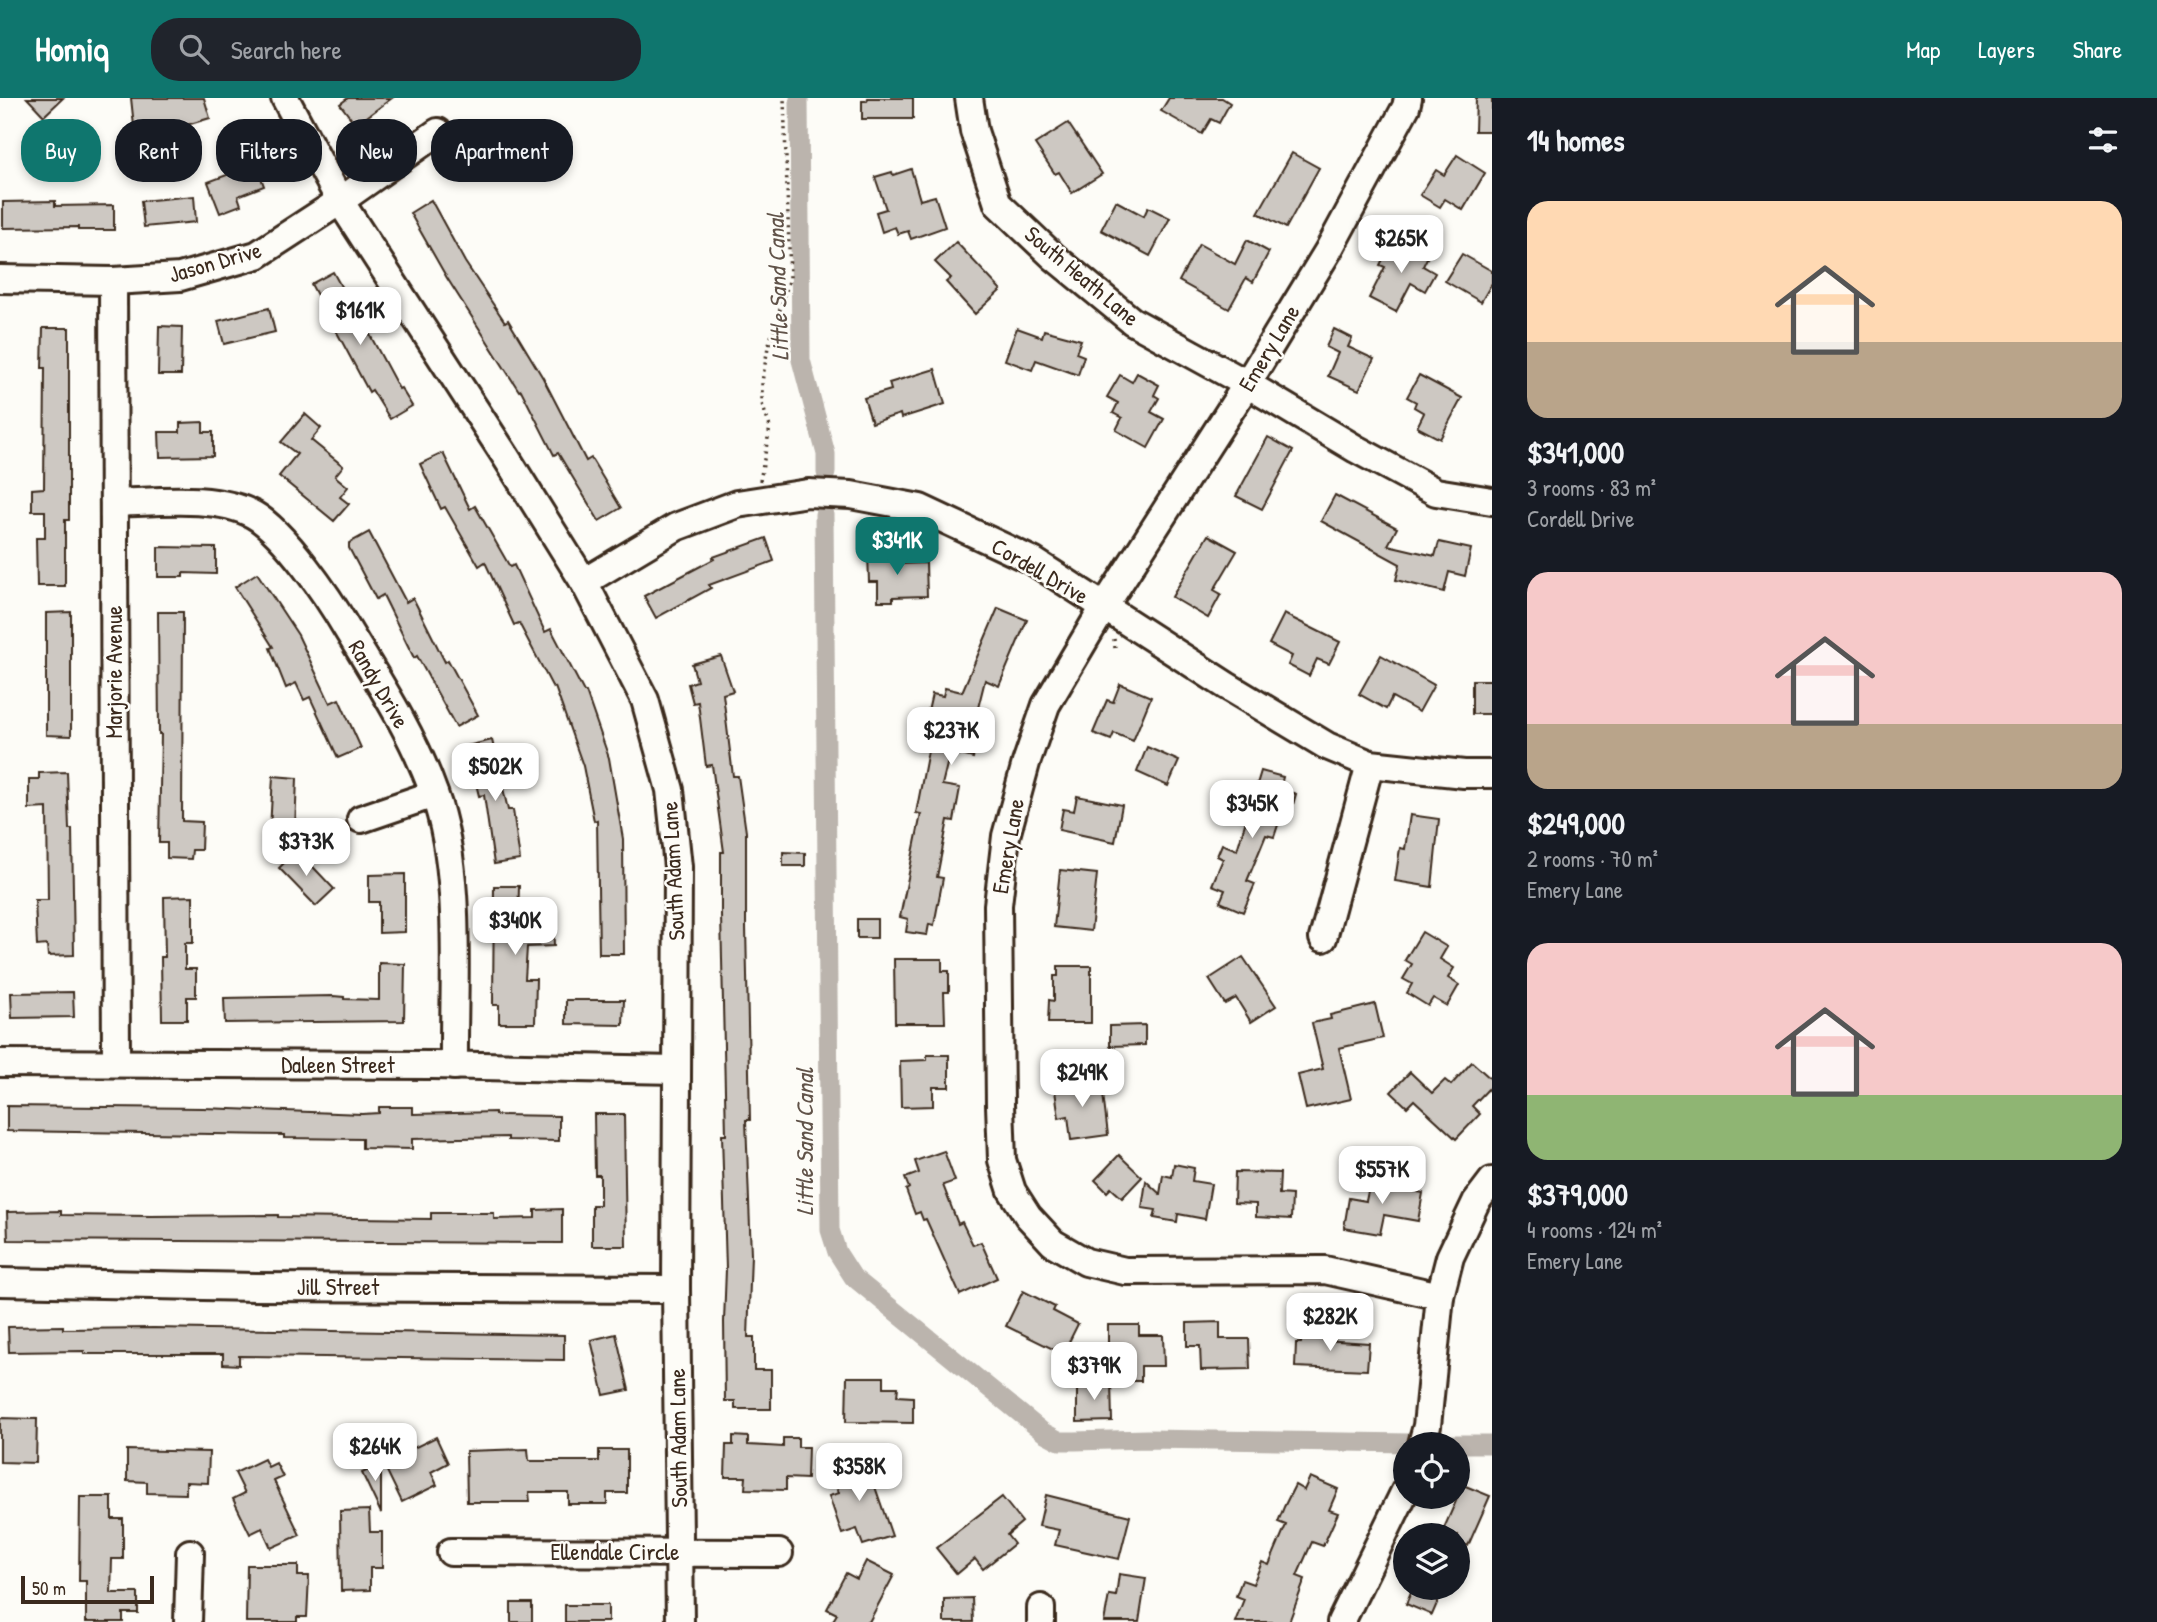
<!DOCTYPE html>
<meta charset="utf-8">
<style>
:root{--surface:#171b24;--page:#20242c;--text:#f1f3f6;--muted:#9ea1a6;--accent:#0f766e}
body{margin:0;font-family:"Patrick Hand",sans-serif;background:var(--page);color:var(--text);height:100vh;display:flex;flex-direction:column;font-size:26px;white-space:nowrap}
*{box-sizing:border-box;margin:0}
p{font-size:23px;color:var(--muted)}
.icon{flex:none;width:38px;height:38px;fill:none;stroke:currentColor;stroke-width:2;stroke-linecap:round;stroke-linejoin:round}
.map{position:relative;flex:1;overflow:hidden}
.sheet{display:flex;flex-direction:column;background:var(--surface);width:665px}
.sheet>*{flex:none}
.banner{position:absolute;left:21px;top:21px;width:665px;height:63px;display:flex;gap:14px}
.tools{position:absolute;left:1393px;top:1334px;display:grid;gap:14px}
.tools a{display:grid;place-items:center;width:77px;height:77px;border-radius:50%;background:var(--surface);box-shadow:0 4px 10px #0003;font-size:35px}
.scale{position:absolute;left:21px;bottom:18px;width:133px;box-sizing:border-box;padding-left:7px;border:4px solid #3b2a1e;border-top:0;font-size:19px;line-height:24px;white-space:nowrap;color:#3b2a1e;-webkit-text-stroke:5px #fdfcf7;paint-order:stroke}
.price{position:absolute;translate:-50% -60px;padding:0 16px;border-radius:14px;background:#fff;color:#222;font-size:23px;line-height:46px;filter:drop-shadow(0 2px 4px #0008)}
.price::after{content:'';position:absolute;left:50%;top:42px;width:21px;height:16px;margin-left:-10px;background:inherit;clip-path:polygon(0 0,100% 0,50% 100%)}
.price.selected{background:var(--accent);color:#fff}
ul{padding:0;list-style:none}
li{display:grid;align-content:center;gap:14px;height:371px;padding:0 35px}
li span{display:grid;place-items:center;height:217px;border-radius:21px;color:#555}
li>.icon{margin-inline-start:auto}
span .icon{width:126px;height:126px;fill:#fffc;stroke-width:1}
li b{font-size:30px}
h2{display:flex;justify-content:space-between;align-items:center;height:84px;padding:0 35px;font-size:30px}
.chip{padding:0 24px;border-radius:28px;background:var(--surface);box-shadow:0 4px 10px #0003;font-size:24px;line-height:63px}
.chip.selected{background:var(--accent);color:#fff}
header{display:flex;align-items:center;gap:42px;box-sizing:border-box;height:98px;padding:0 35px;background:var(--accent);color:#fff}
header strong{font-size:33px}
nav{display:flex;gap:38px;margin-inline-start:auto;font-size:24px}
.search{width:490px;height:63px;background:var(--page);display:flex;align-items:center;gap:18px;box-sizing:border-box;padding:0 24px;border-radius:28px;color:var(--muted);font-size:26px}
main{display:flex;flex:1;min-height:0}
.map>svg:first-child{display:block}
.lines{fill:none;stroke-linecap:round;stroke-linejoin:round}
.canal{stroke:#bbb4ad;stroke-width:19}
.building{fill:#cdc8c2;stroke:#3b2a1e;stroke-width:2}
.minor-casing{stroke:#3b2a1e;stroke-width:32}
.path{stroke:#3b2a1e;stroke-width:3.5;stroke-dasharray:2 5;stroke-linecap:butt}
.minor{stroke:#fdfcf7;stroke-width:26}
.labels{text-anchor:middle;stroke-width:5;stroke-linejoin:round;paint-order:stroke}
.street-label{font-size:23px;fill:#3b2a1e;stroke:#fdfcf7}
.water-label{font-size:24px;font-style:italic;fill:#615349;stroke:#fdfcf7}
</style>
<header>
<strong>Homiq</strong>
<div class="search"><svg class="icon" aria-label="search" viewBox="0 0 24 24"><circle cx="10" cy="10" r="6"/><path d="M15 15l6 6"/></svg>Search here</div>
<nav><a>Map</a><a>Layers</a><a>Share</a></nav>
</header>
<main>
<div class="map">
<svg width="1492" height="1524" viewBox="0 0 1492 1524">
<rect width="100%" height="100%" fill="#fdfcf7"/>
<filter id="ink" filterUnits="userSpaceOnUse"><feTurbulence type="fractalNoise" baseFrequency=".0143" numOctaves="2"/><feDisplacementMap in="SourceGraphic" scale="14" xChannelSelector="R" yChannelSelector="G"/><feConvolveMatrix kernelMatrix="1 2 1 2 8 2 1 2 1" color-interpolation-filters="sRGB"/></filter>
<g filter="url(#ink)">
<g class="lines">
<g class="canal">
<polyline points="799,0 801,262 826,356 826,375"/>
<polyline points="824,416 830,1132 837,1154 853,1179 1043,1334 1060,1343 1075,1343 1147,1341 1410,1345"/>
<polyline points="1445,1346 1492,1346"/>
</g>
</g>
<g class="building">
<polygon points="27,0 63,0 44,18"/>
<polygon points="131,0 204,0 210,20 177,30 182,41 157,51 151,34 135,37"/>
<polygon points="348,0 392,0 356,27 340,6"/>
<polygon points="868,0 913,0 913,21 862,21 862,3 867,3"/>
<polygon points="1169,0 1222,0 1230,5 1219,25 1211,21 1202,36 1161,13"/>
<polygon points="1476,0 1492,0 1492,33 1475,33"/>
<polygon points="1068,25 1102,76 1072,95 1059,74 1055,76 1035,46"/>
<polygon points="1292,55 1319,70 1286,130 1258,115"/>
<polygon points="1457,57 1485,75 1463,112 1445,101 1440,109 1420,97 1436,72 1444,77"/>
<polygon points="256,66 264,88 238,98 241,107 220,115 208,84"/>
<polygon points="911,71 920,102 935,98 945,129 911,141 908,133 898,136 895,129 882,134 876,114 886,111 875,79 892,74 893,77"/>
<polygon points="194,98 196,124 144,129 141,103"/>
<polygon points="431,102 465,164 505,224 508,222 543,280 586,363 591,360 621,410 599,423 558,355 554,357 521,292 519,293 447,180 410,115"/>
<polygon points="55,103 55,108 114,107 114,132 78,132 78,129 3,130 3,104"/>
<polygon points="1116,103 1144,118 1148,109 1170,120 1150,158 1101,132"/>
<polygon points="1394,140 1428,158 1423,168 1435,175 1425,193 1411,185 1396,214 1369,200 1385,169 1380,167"/>
<polygon points="1247,142 1269,154 1253,184 1246,180 1229,211 1179,183 1199,146 1235,166"/>
<polygon points="956,144 1001,192 975,216 946,184 951,180 935,164"/>
<polygon points="1462,156 1492,173 1492,185 1481,204 1445,183"/>
<polygon points="333,174 354,212 352,213 366,236 369,235 399,291 401,290 412,308 390,321 372,292 369,294 311,186"/>
<polygon points="269,210 275,234 224,246 218,223"/>
<polygon points="159,228 182,229 181,277 158,277"/>
<polygon points="43,230 69,230 69,422 65,422 65,488 37,488 36,440 45,440 45,413 32,413 32,391 44,390 45,270 42,270"/>
<polygon points="1017,230 1042,239 1044,232 1081,242 1076,255 1084,258 1078,277 1036,262 1032,272 1005,262"/>
<polygon points="1334,231 1352,240 1348,249 1374,261 1359,292 1328,278 1338,255 1326,249"/>
<polygon points="935,271 945,306 901,320 900,316 872,325 864,300 891,292 889,285"/>
<polygon points="1137,275 1159,287 1154,297 1159,300 1151,314 1164,321 1148,350 1116,332 1122,320 1113,315 1118,305 1107,299 1120,277 1132,284"/>
<polygon points="1419,277 1462,300 1440,341 1417,329 1424,315 1414,309 1416,304 1407,299"/>
<polygon points="305,316 321,330 311,342 343,368 335,378 348,389 340,399 349,406 334,423 279,378 297,356 281,344"/>
<polygon points="203,324 203,334 213,334 213,358 160,359 159,334 180,334 180,325"/>
<polygon points="1268,339 1293,353 1262,411 1236,398"/>
<polygon points="443,355 470,411 475,408 510,469 514,467 545,534 551,531 584,594 586,594 609,660 623,741 624,856 599,856 597,722 594,723 583,668 555,589 553,590 519,525 514,527 485,464 479,468 445,409 441,411 420,366"/>
<polygon points="1335,397 1397,430 1388,447 1435,458 1439,444 1471,451 1465,478 1449,474 1444,494 1396,482 1400,466 1321,423"/>
<polygon points="369,434 406,504 413,500 445,564 448,562 478,617 456,629 417,558 414,560 383,497 376,501 349,450 349,445"/>
<polygon points="1208,437 1237,453 1214,492 1221,496 1208,520 1172,499"/>
<polygon points="766,440 774,463 709,487 711,490 656,520 644,498 714,461 713,459"/>
<polygon points="158,449 216,450 216,476 183,475 183,479 158,479"/>
<polygon points="868,455 899,455 900,466 926,465 927,498 893,499 893,503 878,503 878,484 869,484"/>
<polygon points="257,475 298,537 330,605 339,601 361,650 338,660 310,599 304,602 296,585 286,590 270,550 273,549 235,489"/>
<polygon points="998,510 1027,522 999,588 985,582 972,634 979,636 973,660 950,654 942,687 960,690 954,723 948,722 937,779 943,780 934,827 929,826 927,837 906,834 908,821 900,819 921,716 916,715 931,637 923,635 932,596 943,598 945,590 962,594"/>
<polygon points="71,514 71,638 46,637 46,515"/>
<polygon points="158,514 183,514 182,723 202,724 201,752 192,752 191,761 167,760 167,745 159,745 161,636 159,636"/>
<polygon points="1284,516 1340,544 1329,566 1317,561 1309,578 1288,567 1292,558 1269,546"/>
<polygon points="1381,557 1434,587 1419,614 1392,599 1386,611 1359,596"/>
<polygon points="721,558 733,593 723,596 733,678 738,678 746,734 746,829 750,1022 746,1022 751,1157 748,1239 754,1239 754,1272 771,1272 771,1311 735,1311 735,1303 725,1303 724,1224 726,1171 722,1037 726,1037 721,817 721,754 724,754 712,667 706,668 698,604 693,605 688,586 697,583 692,566"/>
<rect x="1472" y="582" width="20" height="34"/>
<polygon points="1120,586 1151,599 1133,643 1114,635 1111,642 1093,635 1107,602 1113,604"/>
<polygon points="492,642 508,712 513,712 520,762 494,766 484,697 479,698 467,648"/>
<polygon points="1147,649 1179,663 1168,688 1137,674"/>
<polygon points="1261,673 1283,679 1280,691 1296,696 1290,717 1282,715 1274,739 1266,737 1247,783 1255,786 1243,814 1220,804 1225,792 1212,787 1223,761 1217,758 1222,746 1237,752"/>
<polygon points="67,674 69,731 72,731 74,857 48,858 47,847 37,848 35,802 48,802 47,710 29,711 29,681 39,681 39,675"/>
<polygon points="273,678 297,680 295,732 270,731"/>
<polygon points="1077,698 1122,707 1115,744 1059,732 1063,711 1074,713"/>
<polygon points="1410,717 1439,721 1432,789 1395,783 1400,750 1405,751"/>
<polygon points="297,752 334,791 316,808 279,770"/>
<polygon points="783,754 805,755 805,768 783,768"/>
<polygon points="1060,772 1097,776 1091,833 1054,829"/>
<polygon points="405,776 405,834 379,835 379,804 369,804 369,777"/>
<polygon points="494,788 519,788 518,824 553,823 554,848 527,849 525,881 536,881 535,925 499,925 499,907 493,907"/>
<polygon points="193,798 193,845 185,845 185,871 196,871 196,899 187,899 187,922 162,922 161,859 165,859 164,799"/>
<rect x="857" y="821" width="20" height="19"/>
<polygon points="1422,834 1447,849 1440,861 1454,870 1448,880 1459,887 1447,908 1433,900 1428,908 1407,895 1412,886 1403,881 1412,866 1405,862"/>
<polygon points="1243,859 1276,908 1251,924 1236,900 1225,906 1209,881"/>
<polygon points="894,861 942,861 942,873 949,873 949,894 944,894 945,925 895,925"/>
<polygon points="379,865 405,866 404,923 225,925 224,900 333,898 344,899 344,901 379,902"/>
<polygon points="1058,868 1091,868 1091,925 1048,925 1049,902 1054,903 1054,878 1058,878"/>
<polygon points="73,894 74,919 12,920 11,895"/>
<polygon points="566,902 624,902 623,927 566,926"/>
<polygon points="1375,906 1383,940 1339,950 1351,1001 1306,1011 1298,977 1323,971 1312,925 1331,921 1330,917"/>
<polygon points="1145,927 1145,947 1110,948 1110,928"/>
<polygon points="927,957 949,957 949,989 933,989 933,1008 901,1009 900,963 927,962"/>
<polygon points="1472,964 1492,982 1492,987 1472,1008 1480,1016 1456,1041 1414,1002 1407,1009 1391,994 1410,974 1432,995 1445,982 1451,987"/>
<polygon points="1082,982 1083,991 1102,988 1108,1037 1071,1042 1068,1018 1059,1020 1054,986"/>
<polygon points="7,1008 203,1010 362,1016 379,1015 379,1009 413,1009 413,1016 495,1014 495,1017 559,1018 559,1043 508,1042 508,1039 412,1041 412,1051 362,1050 362,1041 284,1040 284,1037 7,1033"/>
<polygon points="594,1016 624,1016 626,1148 592,1148 592,1107 600,1107 600,1077 595,1077"/>
<polygon points="944,1053 955,1083 943,1087 958,1126 962,1124 973,1147 981,1144 997,1180 960,1197 926,1121 923,1122 920,1114 915,1116 906,1092 909,1090 905,1080 919,1075 915,1063"/>
<polygon points="1119,1057 1142,1079 1122,1100 1111,1090 1107,1094 1095,1082"/>
<polygon points="1174,1066 1194,1070 1192,1083 1211,1086 1205,1121 1178,1116 1177,1124 1154,1120 1156,1112 1142,1110 1146,1083 1160,1096 1163,1077 1172,1079"/>
<polygon points="1235,1074 1280,1075 1279,1096 1292,1097 1291,1121 1256,1119 1256,1106 1234,1105"/>
<polygon points="1383,1078 1398,1081 1396,1090 1423,1095 1418,1123 1384,1117 1380,1136 1344,1130 1349,1100 1366,1103 1370,1084 1381,1086"/>
<polygon points="562,1111 562,1145 8,1142 7,1114 61,1113 61,1117 151,1118 278,1117 278,1119 431,1121 431,1115 494,1115 494,1121 535,1120 535,1112"/>
<polygon points="1023,1193 1055,1209 1053,1213 1078,1226 1063,1256 1006,1228"/>
<polygon points="1220,1224 1220,1241 1249,1241 1250,1271 1201,1272 1200,1248 1187,1248 1187,1225"/>
<polygon points="1108,1227 1139,1227 1139,1237 1163,1237 1164,1268 1141,1268 1141,1283 1120,1283 1120,1249 1108,1249"/>
<polygon points="63,1228 63,1231 154,1230 564,1237 564,1262 239,1258 239,1267 223,1266 223,1256 84,1256 84,1253 9,1254 8,1229"/>
<polygon points="1302,1233 1323,1234 1323,1242 1369,1245 1367,1272 1295,1269 1296,1245 1301,1245"/>
<polygon points="616,1236 629,1292 604,1297 591,1242"/>
<polygon points="847,1279 884,1279 884,1289 898,1289 897,1298 913,1299 913,1325 846,1324"/>
<polygon points="1111,1283 1112,1323 1077,1324 1077,1284"/>
<polygon points="0,1320 37,1321 36,1365 0,1364"/>
<polygon points="733,1338 748,1339 748,1347 783,1349 783,1340 798,1340 798,1349 808,1349 807,1381 786,1380 786,1392 745,1391 746,1379 725,1379 726,1347 733,1347"/>
<polygon points="436,1339 448,1365 431,1374 437,1387 402,1404 383,1365"/>
<polygon points="528,1351 529,1363 599,1363 599,1352 627,1352 627,1395 607,1395 607,1406 568,1406 568,1394 529,1394 530,1404 467,1404 466,1353"/>
<polygon points="127,1352 209,1354 208,1385 186,1384 186,1396 147,1395 147,1384 127,1383"/>
<polygon points="264,1361 268,1369 276,1365 283,1379 274,1383 300,1437 271,1450 262,1430 250,1436 233,1401 245,1395 235,1375"/>
<polygon points="859,1362 862,1368 872,1364 877,1379 872,1380 892,1438 863,1447 857,1431 842,1436 829,1398 839,1395 830,1372"/>
<polygon points="381,1366 381,1415 362,1375"/>
<polygon points="1310,1379 1338,1391 1329,1412 1338,1415 1323,1448 1312,1444 1297,1478 1305,1481 1289,1524 1235,1524 1244,1501 1236,1498 1242,1482 1253,1486 1262,1464 1269,1467 1286,1427 1278,1424 1284,1409 1295,1387 1304,1392"/>
<polygon points="1463,1387 1490,1398 1468,1448 1458,1443 1458,1437 1441,1437"/>
<polygon points="1046,1397 1130,1418 1119,1461 1055,1447 1059,1432 1039,1428"/>
<polygon points="80,1399 112,1399 112,1421 123,1421 123,1461 112,1461 111,1495 138,1495 138,1515 123,1515 123,1524 86,1524 86,1483 79,1483"/>
<polygon points="1002,1399 1022,1424 1007,1437 1014,1446 983,1471 975,1461 957,1476 936,1450"/>
<polygon points="369,1412 370,1434 382,1434 382,1470 370,1470 370,1492 341,1493 340,1413"/>
<polygon points="866,1463 894,1477 869,1524 832,1524 837,1516 827,1511 846,1475 857,1481"/>
<polygon points="247,1467 298,1467 298,1478 309,1478 307,1519 297,1519 297,1524 246,1524"/>
<polygon points="1119,1476 1146,1480 1139,1524 1104,1524 1109,1497 1116,1498"/>
<polygon points="1413,1489 1444,1489 1432,1517 1406,1506"/>
<polygon points="972,1500 973,1524 944,1524 944,1501"/>
<rect x="511" y="1505" width="21" height="19"/>
<rect x="565" y="1507" width="43" height="17"/>
</g>
<g class="lines">
<g class="minor-casing">
<g id="minor">
<polyline points="285,0 340,103 506,359 584,484 645,602 670,692 678,769 676,1191 680,1524"/>
<polyline points="969,0 974,33 998,106 1054,159 1132,223 1247,286 1356,351 1436,394 1492,403"/>
<polyline points="1408,0 1406,9 1328,153 1247,286 1104,509 1046,607 1026,665 1006,738 998,807 1000,1007 1002,1062 1012,1093 1028,1118 1053,1145 1086,1164 1125,1173 1325,1172 1440,1198"/>
<polyline points="0,181 113,183 180,179 257,157 340,103 438,34"/>
<polyline points="113,183 116,965"/>
<path d="M114,405C155,404 217,396 254,417C285,435 329,500 347,531C379,584 413,636 434,695C463,774 453,883 454,968"/>
<polyline points="584,484 676,429 737,406 808,395 851,397 920,410 1033,463 1227,588 1327,648 1370,666 1464,676 1492,676"/>
<polyline points="361,721 434,696"/>
<polyline points="1323,840 1370,666"/>
<polyline points="0,965 432,967 677,972"/>
<polyline points="0,1184 255,1189 676,1191"/>
<polyline points="1422,1346 1427,1328 1440,1198 1450,1159 1476,1104 1492,1083"/>
<polyline points="451,1454 779,1455"/>
<polyline points="1041,1510 1041,1524"/>
<polyline points="188,1524 190,1455"/>
<polyline points="1341,1524 1405,1393"/>
</g>
</g>
<g class="path">
<polyline points="760,383 770,329 762,306 762,284 768,249 790,180 784,0"/>
<polyline points="1114,541 1115,550"/>
</g>
<use href="#minor" class="minor"/>
</g>
</g>
<g class="labels">
<g class="street-label">
<text transform="translate(215 164) rotate(-16)" y="8">Jason Drive</text>
<text transform="translate(1082 178) rotate(40)" y="8">South Heath Lane</text>
<text transform="translate(1269 250) rotate(-59)" y="8">Emery Lane</text>
<text transform="translate(1040 473) rotate(30)" y="8">Cordell Drive</text>
<text transform="translate(114 574) rotate(-90)" y="8">Marjorie Avenue</text>
<text transform="translate(379 586) rotate(60)" y="8">Randy Drive</text>
<text transform="translate(1008 748) rotate(-80)" y="8">Emery Lane</text>
<text transform="translate(673 773) rotate(-93)" y="8">South Adam Lane</text>
<text x="338" y="975">Daleen Street</text>
<text x="338" y="1197">Jill Street</text>
<text transform="translate(678 1340) rotate(-91)" y="8">South Adam Lane</text>
<text x="615" y="1462">Ellendale Circle</text>
</g>
<g class="water-label">
<text transform="translate(778 189) rotate(-92)" y="8">Little Sand Canal</text>
<text transform="translate(805 1044) rotate(-90)" y="8">Little Sand Canal</text>
</g>
</g>
</svg>
<div class="tools">
<a><svg class="icon" aria-label="locate" viewBox="0 0 24 24"><circle cx="12" cy="12" r="6"/><path d="M12 2v4M12 18v4M2 12h4M18 12h4"/></svg></a>
<a><svg class="icon" aria-label="layers" viewBox="0 0 24 24"><path d="M12 4l9 5-9 5-9-5zM3 14l9 5 9-5"/></svg></a>
</div>
<div class="scale">50 m</div>
<b class="price" style="left:1401px;top:177px">$265K</b>
<b class="price" style="left:360px;top:249px">$161K</b>
<b class="price selected" style="left:897px;top:479px">$341K</b>
<b class="price" style="left:951px;top:669px">$237K</b>
<b class="price" style="left:495px;top:705px">$502K</b>
<b class="price" style="left:1252px;top:742px">$345K</b>
<b class="price" style="left:306px;top:780px">$373K</b>
<b class="price" style="left:515px;top:859px">$340K</b>
<b class="price" style="left:1082px;top:1011px">$249K</b>
<b class="price" style="left:1382px;top:1108px">$557K</b>
<b class="price" style="left:1330px;top:1255px">$282K</b>
<b class="price" style="left:1094px;top:1304px">$379K</b>
<b class="price" style="left:375px;top:1385px">$264K</b>
<b class="price" style="left:859px;top:1405px">$358K</b>
<div class="banner">
<a class="chip selected">Buy</a>
<a class="chip">Rent</a>
<a class="chip">Filters</a>
<a class="chip">New</a>
<a class="chip">Apartment</a>
</div>
</div>
<section class="sheet">
<h2>14 homes<svg class="icon" aria-label="filters" viewBox="0 0 24 24"><path d="M4 7h16M4 17h16"/><circle cx="9" cy="7" r="2"/><circle cx="15" cy="17" r="2"/></svg></h2>
<ul>
<li><span style="background:linear-gradient(#ffd9b3 65%,#b9a48a 0)"><svg class="icon" aria-label="home" viewBox="0 0 24 24"><path d="M3 11l9-7 9 7M6 9v11h12V9"/></svg></span><div><b>$341,000</b><p>3 rooms · 83 m²</p><p>Cordell Drive</p></div></li>
<li><span style="background:linear-gradient(#f6c9c9 70%,#b9a48a 0)"><svg class="icon" aria-label="home" viewBox="0 0 24 24"><path d="M3 11l9-7 9 7M6 9v11h12V9"/></svg></span><div><b>$249,000</b><p>2 rooms · 70 m²</p><p>Emery Lane</p></div></li>
<li><span style="background:linear-gradient(#f6c9c9 70%,#8fb573 0)"><svg class="icon" aria-label="home" viewBox="0 0 24 24"><path d="M3 11l9-7 9 7M6 9v11h12V9"/></svg></span><div><b>$379,000</b><p>4 rooms · 124 m²</p><p>Emery Lane</p></div></li>
</ul>
</section>
</main>
